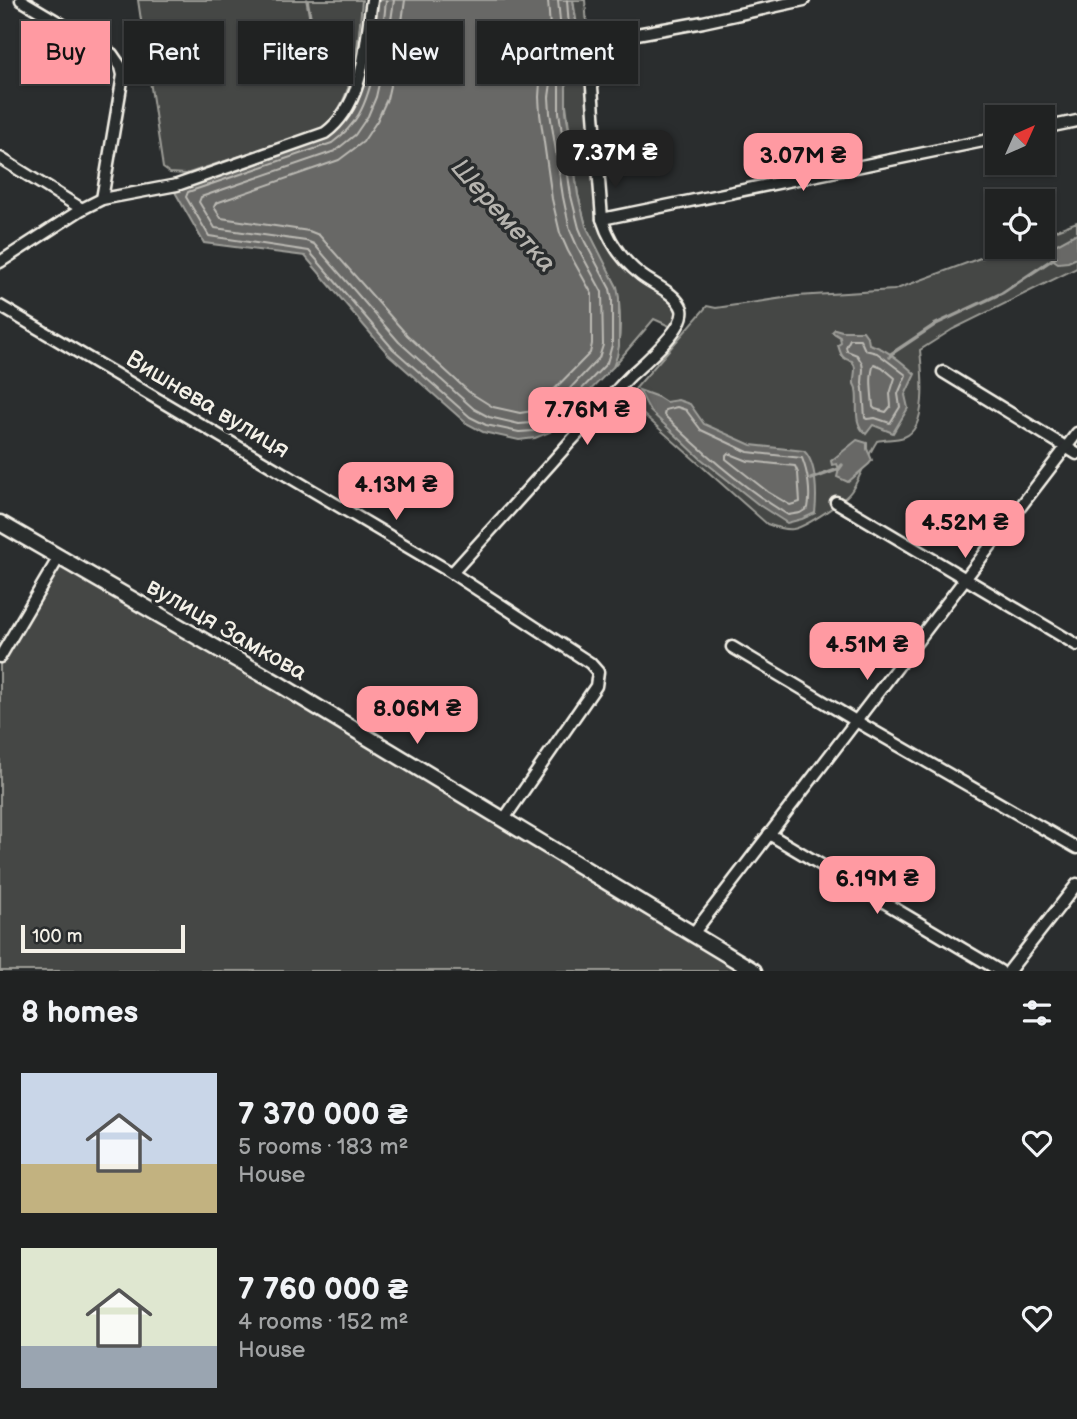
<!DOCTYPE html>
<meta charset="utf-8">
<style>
:root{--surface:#202222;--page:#2d2f2f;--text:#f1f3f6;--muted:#a2a4a5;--line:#3d3f40;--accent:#ff9aa2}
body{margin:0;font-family:"Balsamiq Sans",sans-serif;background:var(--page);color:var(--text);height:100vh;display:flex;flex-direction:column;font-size:26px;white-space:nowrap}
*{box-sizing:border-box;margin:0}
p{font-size:23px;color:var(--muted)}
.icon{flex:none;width:38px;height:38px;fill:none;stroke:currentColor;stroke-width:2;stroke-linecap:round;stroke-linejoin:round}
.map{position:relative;height:971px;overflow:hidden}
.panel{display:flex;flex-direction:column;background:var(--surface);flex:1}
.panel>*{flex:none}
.banner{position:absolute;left:21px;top:21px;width:700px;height:63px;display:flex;gap:14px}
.needle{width:46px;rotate:45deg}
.controls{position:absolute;left:985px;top:105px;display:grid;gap:14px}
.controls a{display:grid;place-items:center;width:70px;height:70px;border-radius:0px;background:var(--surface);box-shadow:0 2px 5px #0004,0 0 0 2px var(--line);font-size:35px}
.scale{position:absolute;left:21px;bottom:18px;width:164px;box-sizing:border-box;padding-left:7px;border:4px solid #f4f1e8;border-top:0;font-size:19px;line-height:24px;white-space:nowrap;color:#f4f1e8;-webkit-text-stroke:5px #2a2d2e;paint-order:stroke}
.price{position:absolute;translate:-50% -60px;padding:0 16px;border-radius:14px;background:var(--accent);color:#111;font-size:23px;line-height:46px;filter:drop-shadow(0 2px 4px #0008)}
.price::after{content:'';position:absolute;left:50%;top:42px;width:21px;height:16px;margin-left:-10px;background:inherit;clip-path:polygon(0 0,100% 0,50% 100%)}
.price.active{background:#222;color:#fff}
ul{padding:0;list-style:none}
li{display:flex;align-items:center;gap:21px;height:175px;padding:0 21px}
li span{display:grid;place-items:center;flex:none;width:196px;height:140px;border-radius:0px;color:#555}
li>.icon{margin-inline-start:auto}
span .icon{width:84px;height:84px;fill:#fffc;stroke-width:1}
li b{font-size:30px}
h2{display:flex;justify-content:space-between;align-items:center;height:84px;padding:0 21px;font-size:30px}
.chip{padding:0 24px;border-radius:0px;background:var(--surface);box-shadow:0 2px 5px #0004,0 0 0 2px var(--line);font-size:24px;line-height:63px}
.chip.active{background:var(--accent);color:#111}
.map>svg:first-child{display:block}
.green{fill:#444645;stroke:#9c9c96;stroke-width:2}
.water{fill:#676866;stroke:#9f9f9a;stroke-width:2}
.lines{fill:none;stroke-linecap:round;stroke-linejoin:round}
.shore{stroke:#bcbab4;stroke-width:2}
.stream{stroke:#9f9f9a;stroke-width:3.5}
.street-casing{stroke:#f4f1e8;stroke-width:15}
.secondary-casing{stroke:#f4f1e8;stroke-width:19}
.street{stroke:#2a2d2e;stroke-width:10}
.secondary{stroke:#2a2d2e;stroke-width:14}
.labels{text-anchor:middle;stroke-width:7;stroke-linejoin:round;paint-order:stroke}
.street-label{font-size:24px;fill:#f4f1e8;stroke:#2a2d2e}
.water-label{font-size:26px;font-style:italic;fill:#b5b3ae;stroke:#2a2d2e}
</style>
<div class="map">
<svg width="1077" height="971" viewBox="0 0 1077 971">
<rect width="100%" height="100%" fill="#2a2d2e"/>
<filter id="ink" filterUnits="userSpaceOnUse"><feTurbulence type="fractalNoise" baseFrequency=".0143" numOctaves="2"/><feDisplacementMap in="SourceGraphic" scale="14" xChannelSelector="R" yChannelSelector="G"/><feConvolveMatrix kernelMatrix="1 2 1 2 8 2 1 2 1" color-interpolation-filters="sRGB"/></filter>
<g filter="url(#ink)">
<g class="green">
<path d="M138,0H362C359,36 356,88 333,117C330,121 325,125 321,129L186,174L170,173L163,168Z"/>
<path d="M573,0H585L602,219L615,247L681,309L676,329L654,319L613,367C622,343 621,312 617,287L591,239L586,226L578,195L565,97L566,86L577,55V25Z"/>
<path d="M1077,222V268L953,329L920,350C922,371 929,428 904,437C896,440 886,439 877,441C867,456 862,474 852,490C845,501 806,527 793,529C784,530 775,527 767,524L628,401L629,396L707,306L716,308L797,296L894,290L1010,247H1043V235Z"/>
<polygon points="59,557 755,971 0,971 0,660"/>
</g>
<g class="water">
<path d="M379,0H573L578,42L577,55L566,86V111L578,195L586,226L617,287L619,298V346L617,356L613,367L550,432L535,438L519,440L483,432L466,423L388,354L305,256L204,243L175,192L181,187L330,136C338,129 346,122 352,112C369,86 374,32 379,0Z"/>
<polygon points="1077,233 1077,258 1068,262 1058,263 1052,259 1050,251 1055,245"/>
<path d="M835,329L842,331H863L868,338L869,344C887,349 902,362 915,374L905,395L908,408L893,433L873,425L866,434C852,423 859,405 856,389C856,387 855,386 854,384C853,374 858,369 852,361C842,359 841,355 838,345L841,343L840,337L832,332Z"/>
<path d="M639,390L658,397L666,402L678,400L690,404L704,424L751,445L804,451C817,463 817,496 815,513L802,519L787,523L759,505L700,458L650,411Z"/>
<polygon points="857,440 867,443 867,449 872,460 869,464 848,482 837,477 839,469 837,464 832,465 831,461"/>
</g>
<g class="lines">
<g class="shore">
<path d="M386,0C384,28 373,90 359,114C352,126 343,135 332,143L188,192L186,197L209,236L309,251L393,349L470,417L486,425L519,432L534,431L546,426L607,363L612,345V299L610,289L585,242L579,228L571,196L559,112V85L567,63L570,42L567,0"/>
<polyline points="394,0 387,48 376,97 368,116 355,135 335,151 201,197 199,202 215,228 306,241 314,244 399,342 474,409 489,417 519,424 532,423 541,419 599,358 603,345 602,292 577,246 570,230 563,197 550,113 549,97 551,83 559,60 562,42 558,0"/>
<polyline points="405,0 398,50 387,99 377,121 363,142 339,160 216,203 214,207 221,218 309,231 319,235 407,335 469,392 493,407 520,413 533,411 590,353 592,344 592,294 568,251 560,233 552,199 540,114 539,97 540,82 549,57 551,42 548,0"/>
<polygon points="850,339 860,339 865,350 877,353 906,375 898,394 900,407 890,423 875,418 867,419 865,418 863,389 862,383 863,369 862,363 857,355 847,351 846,347"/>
<path d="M874,364L882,367L895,378L890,394L891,406L886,412L875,409L873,407C872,392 869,377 874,364Z"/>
<path d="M677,407L686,410L701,430L748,452L802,458C808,473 811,493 808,508L800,513L788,515C743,488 701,451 664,415L665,410Z"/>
<polygon points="728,453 748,461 795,466 798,473 800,502 790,505 768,492 726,459 726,455"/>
</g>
<g class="stream">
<path d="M307,0C315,40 312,60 349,85"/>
<polyline points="890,357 891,354 936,324 1002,293 1056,257"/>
<polyline points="811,479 839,469 842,465"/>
</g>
<g class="street-casing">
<g id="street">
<polyline points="21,0 112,54 121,67 123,75 102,199"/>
<polyline points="1043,128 1077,121"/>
<polyline points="0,158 82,209"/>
<polyline points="602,219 998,138"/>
<path d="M0,262L82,209L102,199L177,185L325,133C365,104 365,44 372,0"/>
<polyline points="0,306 452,573 590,663 598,672 596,686 504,819"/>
<polyline points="943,372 1077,454"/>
<polyline points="836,502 1077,645"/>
<path d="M452,573C492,529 531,486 570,442C591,420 610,396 631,375C644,363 687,327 682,309C676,293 654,285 641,275C623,261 609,241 602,219L589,48L592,44L598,41L703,22L804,0"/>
<polyline points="732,647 856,721 1077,848"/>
<polyline points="0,657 59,557"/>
<polyline points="769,834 1000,971"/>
<polyline points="692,935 1077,433"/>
<polyline points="1009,971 1077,884"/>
</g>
</g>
<g class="secondary-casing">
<polyline id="secondary" points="0,523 279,684 754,971"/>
</g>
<use href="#street" class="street"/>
<use href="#secondary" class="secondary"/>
</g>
</g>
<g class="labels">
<g class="street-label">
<text transform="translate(208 404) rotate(31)" y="8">Вишнева вулиця</text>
<text transform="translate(227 629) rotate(30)" y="8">вулиця Замкова</text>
</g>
<g class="water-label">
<text transform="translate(504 215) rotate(48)" y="9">Шереметка</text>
</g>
</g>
</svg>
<div class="controls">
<a><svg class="needle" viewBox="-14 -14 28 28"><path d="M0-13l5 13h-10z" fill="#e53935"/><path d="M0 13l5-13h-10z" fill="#a2a4a5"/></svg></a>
<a><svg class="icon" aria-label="locate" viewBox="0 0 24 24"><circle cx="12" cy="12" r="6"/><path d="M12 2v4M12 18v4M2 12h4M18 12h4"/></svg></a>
</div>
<div class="scale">100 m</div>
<b class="price active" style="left:615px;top:190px">7.37M ₴</b>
<b class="price" style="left:803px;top:193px">3.07M ₴</b>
<b class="price" style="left:587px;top:447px">7.76M ₴</b>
<b class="price" style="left:396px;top:522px">4.13M ₴</b>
<b class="price" style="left:965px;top:560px">4.52M ₴</b>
<b class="price" style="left:867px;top:682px">4.51M ₴</b>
<b class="price" style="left:417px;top:746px">8.06M ₴</b>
<b class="price" style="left:877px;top:916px">6.19M ₴</b>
<div class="banner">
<a class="chip active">Buy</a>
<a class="chip">Rent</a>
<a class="chip">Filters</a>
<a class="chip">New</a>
<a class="chip">Apartment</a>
</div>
</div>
<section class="panel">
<h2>8 homes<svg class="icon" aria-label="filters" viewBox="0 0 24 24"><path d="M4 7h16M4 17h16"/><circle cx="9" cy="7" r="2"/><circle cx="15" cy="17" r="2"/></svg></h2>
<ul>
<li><span style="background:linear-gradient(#c9d6e8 65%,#c2b280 0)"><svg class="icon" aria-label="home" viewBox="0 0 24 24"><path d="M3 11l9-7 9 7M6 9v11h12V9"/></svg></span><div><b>7 370 000 ₴</b><p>5 rooms · 183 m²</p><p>House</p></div><svg class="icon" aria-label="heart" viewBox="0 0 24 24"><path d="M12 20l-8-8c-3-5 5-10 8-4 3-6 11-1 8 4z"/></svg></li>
<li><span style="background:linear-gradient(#dfe7d0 70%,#9aa5b1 0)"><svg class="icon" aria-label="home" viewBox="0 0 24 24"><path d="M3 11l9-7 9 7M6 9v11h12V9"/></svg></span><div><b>7 760 000 ₴</b><p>4 rooms · 152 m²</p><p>House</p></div><svg class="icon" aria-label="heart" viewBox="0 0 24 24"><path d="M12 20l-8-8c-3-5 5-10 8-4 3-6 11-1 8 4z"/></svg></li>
</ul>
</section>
